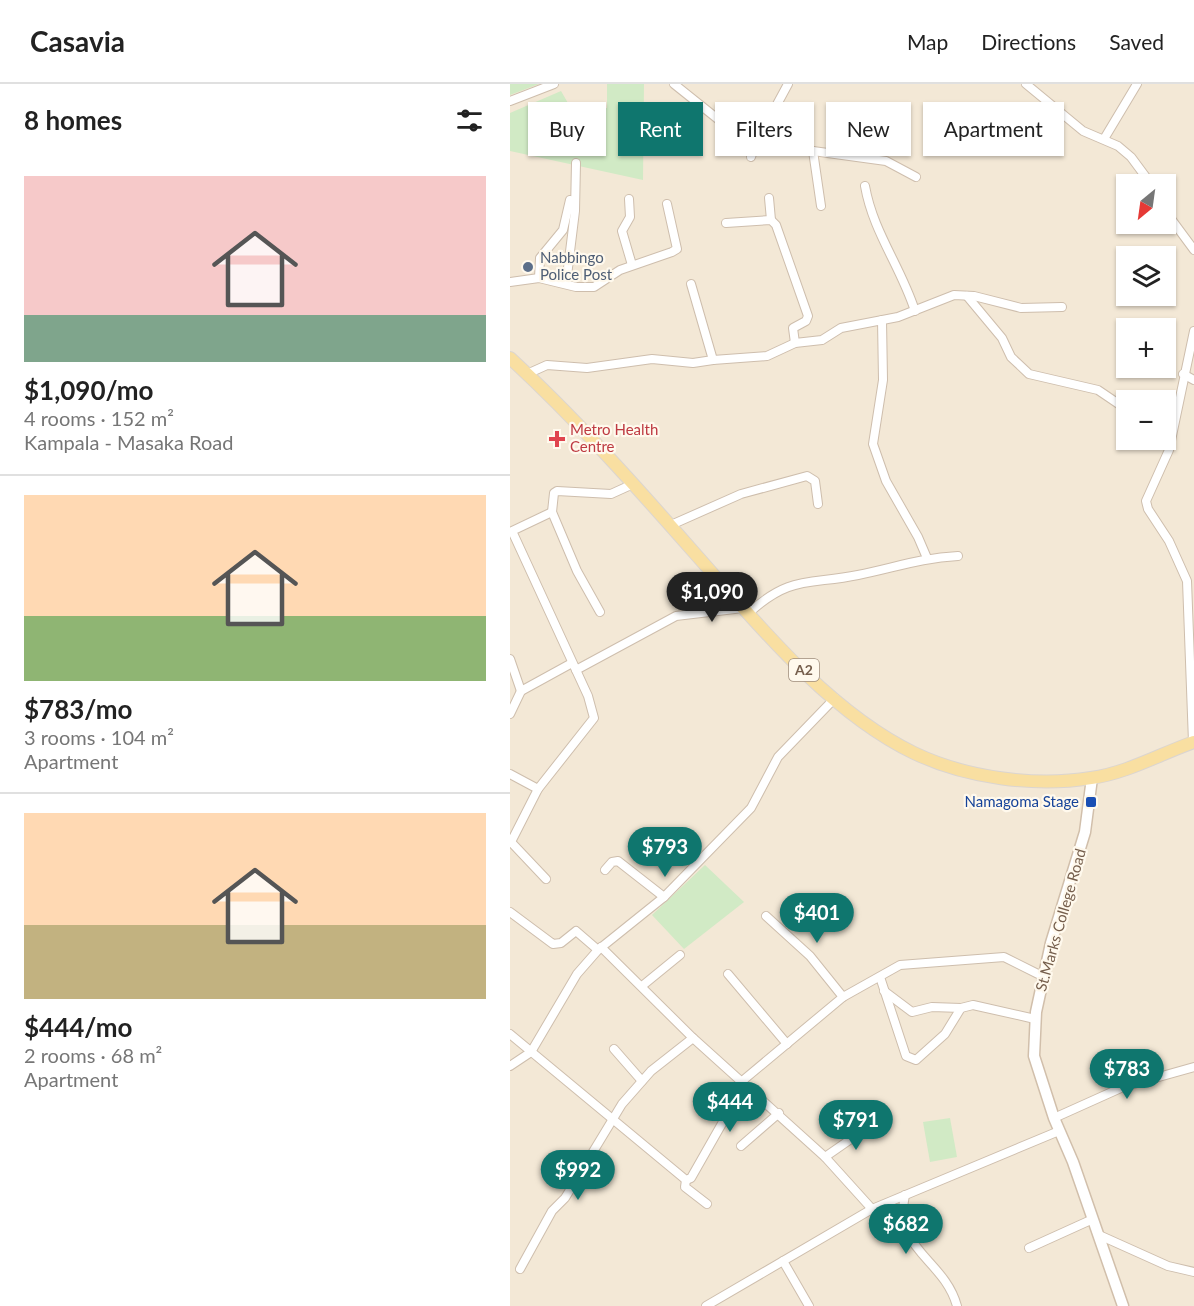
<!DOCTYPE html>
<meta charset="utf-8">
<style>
:root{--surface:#fff;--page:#f6f6f6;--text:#222;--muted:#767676;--line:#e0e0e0;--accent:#0f766e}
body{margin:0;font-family:Lato,sans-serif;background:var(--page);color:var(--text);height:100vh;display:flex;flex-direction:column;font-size:22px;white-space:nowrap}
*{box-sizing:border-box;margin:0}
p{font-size:20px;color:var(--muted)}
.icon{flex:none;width:33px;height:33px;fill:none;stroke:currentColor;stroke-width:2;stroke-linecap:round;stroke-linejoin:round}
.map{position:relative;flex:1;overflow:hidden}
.side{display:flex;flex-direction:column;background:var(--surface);width:510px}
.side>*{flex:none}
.banner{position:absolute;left:18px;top:18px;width:570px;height:54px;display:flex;gap:12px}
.needle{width:39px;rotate:209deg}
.buttons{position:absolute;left:606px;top:90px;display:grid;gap:12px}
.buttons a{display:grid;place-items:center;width:60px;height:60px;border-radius:0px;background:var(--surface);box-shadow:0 2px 4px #0004;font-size:30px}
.price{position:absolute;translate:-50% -51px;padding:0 14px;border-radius:21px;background:var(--accent);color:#fff;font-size:20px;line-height:39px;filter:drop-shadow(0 2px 3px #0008)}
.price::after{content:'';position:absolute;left:50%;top:36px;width:18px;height:14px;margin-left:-9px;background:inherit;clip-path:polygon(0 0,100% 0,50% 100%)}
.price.active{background:#222;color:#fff}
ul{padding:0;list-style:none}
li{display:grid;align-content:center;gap:12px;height:318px;padding:0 24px}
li+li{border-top:2px solid var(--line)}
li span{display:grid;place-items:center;height:186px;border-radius:0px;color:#555}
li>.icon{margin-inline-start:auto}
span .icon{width:108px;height:108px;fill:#fffc;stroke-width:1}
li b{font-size:26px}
h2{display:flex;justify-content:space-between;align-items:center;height:72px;padding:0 24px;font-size:26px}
.chip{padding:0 21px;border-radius:0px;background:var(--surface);box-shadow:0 2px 4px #0004;font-size:21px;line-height:54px}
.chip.active{background:var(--accent);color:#fff}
header{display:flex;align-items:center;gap:36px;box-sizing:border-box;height:84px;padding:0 30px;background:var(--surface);border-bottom:2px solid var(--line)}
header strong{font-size:28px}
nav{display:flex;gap:33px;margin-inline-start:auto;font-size:21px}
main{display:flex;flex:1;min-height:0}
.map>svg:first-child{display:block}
.residential{fill:#f3e8d6;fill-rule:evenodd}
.green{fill:#d1eac5}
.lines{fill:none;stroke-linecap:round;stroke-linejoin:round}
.street-casing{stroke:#cebead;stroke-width:10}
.secondary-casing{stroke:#d1bfab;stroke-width:13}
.primary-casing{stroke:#dbd5d0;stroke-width:14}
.street{stroke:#fff;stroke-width:8}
.secondary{stroke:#fff;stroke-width:10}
.primary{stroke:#f9dfa1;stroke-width:12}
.service-dot{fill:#5c6f8a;stroke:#fff9ed;stroke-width:2}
.health-dot{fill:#e0444e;stroke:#fff9ed;stroke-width:2}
.transit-dot{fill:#1a4fb4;stroke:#fff9ed;stroke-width:2}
.labels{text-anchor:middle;stroke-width:4.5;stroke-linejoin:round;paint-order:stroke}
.shield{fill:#fff9ed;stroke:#9e8c7c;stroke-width:1.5}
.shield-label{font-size:14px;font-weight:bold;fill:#755e4c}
.service-label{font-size:15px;fill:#4e5e75;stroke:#fff9ed;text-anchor:start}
.health-label{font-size:15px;fill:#be3a42;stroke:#fff9ed;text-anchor:start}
.transit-label{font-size:15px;fill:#164399;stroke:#fff9ed;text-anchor:end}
.street-label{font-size:15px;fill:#755e4c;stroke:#fff9ed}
</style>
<header>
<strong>Casavia</strong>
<nav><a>Map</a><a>Directions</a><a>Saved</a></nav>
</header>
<main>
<section class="side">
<h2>8 homes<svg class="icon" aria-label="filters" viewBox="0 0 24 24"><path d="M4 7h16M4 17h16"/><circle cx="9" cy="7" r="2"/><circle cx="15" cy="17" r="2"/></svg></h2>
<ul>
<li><span style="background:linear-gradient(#f6c9c9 75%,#7fa58c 0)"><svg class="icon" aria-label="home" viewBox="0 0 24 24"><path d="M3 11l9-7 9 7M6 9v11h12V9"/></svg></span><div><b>$1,090/mo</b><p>4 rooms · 152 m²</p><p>Kampala - Masaka Road</p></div></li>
<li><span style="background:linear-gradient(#ffd9b3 65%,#8fb573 0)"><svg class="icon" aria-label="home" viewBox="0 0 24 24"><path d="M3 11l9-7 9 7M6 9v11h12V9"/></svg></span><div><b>$783/mo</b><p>3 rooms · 104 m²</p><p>Apartment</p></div></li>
<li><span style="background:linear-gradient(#ffd9b3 60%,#c2b280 0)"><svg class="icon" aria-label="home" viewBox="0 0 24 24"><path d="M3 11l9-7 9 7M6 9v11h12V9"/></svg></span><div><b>$444/mo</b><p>2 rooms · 68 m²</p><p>Apartment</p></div></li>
</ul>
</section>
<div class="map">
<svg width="684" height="1222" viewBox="0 0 684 1222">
<rect width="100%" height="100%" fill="#fcf5e7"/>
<path class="residential" d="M0,0H684V1222H0ZM616,100H656V140H616ZM616,172H656V212H616ZM616,244H656V284H616ZM616,316H656V356H616Z"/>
<g class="green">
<polygon points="0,0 29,0 0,11"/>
<polygon points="97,0 134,0 133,96 0,67 0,29 51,7 62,26 97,24"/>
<polygon points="195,781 234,818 174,865 142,831"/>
<polygon points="440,1034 447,1073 420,1078 413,1038"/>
</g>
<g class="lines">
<g class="street-casing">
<g id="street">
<polyline points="164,0 209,36 248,56"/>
<polyline points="516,0 573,47 608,62 621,73 641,100"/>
<polyline points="0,17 44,0"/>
<polyline points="252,48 303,67 311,122"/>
<polyline points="594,55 627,0"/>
<polyline points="303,67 376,77 406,93"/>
<polyline points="241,73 245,61 278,0"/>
<path d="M355,102C363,148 391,183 405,227"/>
<polyline points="259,114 261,136"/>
<polyline points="119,115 120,133 112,147 122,181"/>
<polyline points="656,128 684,166"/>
<polyline points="216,139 261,136 266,141 298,232 296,237 283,244 285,259"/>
<polyline points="29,194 30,174 53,146 60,116"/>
<polyline points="0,198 29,194 66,203 84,203 110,186 162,168 167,165 157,120"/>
<polyline points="56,200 65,127 66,79"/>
<polyline points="457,212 492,254 501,273 519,290 588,306 616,325"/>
<polyline points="372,236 373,296 363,360 376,397 408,453 417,474"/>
<polyline points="203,276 257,272 285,259 312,256 331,244 388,233 444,211 464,212 511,224 552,223"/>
<polyline points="17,290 37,281 77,284 142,275 183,279 203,276 181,200"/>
<polyline points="673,290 684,296"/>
<polyline points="161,441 231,410 297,392 305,397 308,420"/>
<polyline points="90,528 67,487 42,428 44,409 47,407 101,410 123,400"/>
<path d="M239,529C280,491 299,501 348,491C384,484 410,474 448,472"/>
<polyline points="0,575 11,607 62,579"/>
<polyline points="66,586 166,532 233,524"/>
<polyline points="0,630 11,607"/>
<polyline points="683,658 677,497 659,457 638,425 636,417 659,366 684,247"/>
<polyline points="0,690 28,705"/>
<polyline points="0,757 36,795"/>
<polyline points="1,758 28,705 84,634 78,612 2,447 42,428"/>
<polyline points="95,786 102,778 108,777 154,813"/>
<polyline points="0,828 43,860 51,859 66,847 88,866"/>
<polyline points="256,832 300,872 333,913"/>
<polyline points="91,863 183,954 315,1073 362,1125"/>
<polyline points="218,890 277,960"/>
<polyline points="370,893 396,972 406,976 435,950 451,924 463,921 525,935"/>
<polyline points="132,902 170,871"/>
<polyline points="374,907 402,928 422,923 451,924"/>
<polyline points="0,950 176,1096 181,1094 218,1029 239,1005"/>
<polyline points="104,965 132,997"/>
<polyline points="0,982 21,968 67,890 88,866 154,813 241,724 268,673 325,614"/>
<polyline points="231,998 333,913 390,881 494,873 534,893"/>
<polyline points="544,1034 613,1003 684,983"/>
<polyline points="231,1062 269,1029"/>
<polyline points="315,1073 361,1041"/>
<polyline points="176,1096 175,1103 197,1120"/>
<path d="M395,1111C383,1166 434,1175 447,1222"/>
<polyline points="589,1151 658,1182 684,1188"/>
<polyline points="519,1164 583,1135"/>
<polyline points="273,1177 299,1222"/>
<polyline points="10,1185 42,1127 55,1114 112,1020 141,987 183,954"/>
<polyline points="196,1222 362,1125 549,1047"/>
</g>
</g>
<g class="secondary-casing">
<polyline id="secondary" points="582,694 575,748 541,859 526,928 524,972 544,1034 563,1078 613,1222"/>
</g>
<g class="primary-casing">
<path id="primary" d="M0,274C64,333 123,399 181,465C244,536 317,627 404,669C456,694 525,703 581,694C617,689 650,670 684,658"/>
</g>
<use href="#street" class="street"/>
<use href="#secondary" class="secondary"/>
<use href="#primary" class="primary"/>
</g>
<circle class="service-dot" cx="18" cy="183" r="6"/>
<path class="health-dot" d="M44 346h6v6h6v6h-6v6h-6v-6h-6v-6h6z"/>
<rect class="transit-dot" x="575" y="712" width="12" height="12" rx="3"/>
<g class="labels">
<rect class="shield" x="279" y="575" width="30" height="22" rx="4.5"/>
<g class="shield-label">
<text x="294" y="591">A2</text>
</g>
<g class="service-label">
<text x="30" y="179">Nabbingo<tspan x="30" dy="17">Police Post</tspan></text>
</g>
<g class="health-label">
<text x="60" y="351">Metro Health<tspan x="60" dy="17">Centre</tspan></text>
</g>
<g class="transit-label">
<text x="569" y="723">Namagoma Stage</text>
</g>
<g class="street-label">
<text transform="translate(551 836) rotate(-74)" y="5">St.Marks College Road</text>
</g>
</g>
</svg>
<div class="buttons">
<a><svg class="needle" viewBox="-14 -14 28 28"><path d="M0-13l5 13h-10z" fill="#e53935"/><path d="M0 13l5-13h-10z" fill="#767676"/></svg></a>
<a><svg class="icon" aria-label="layers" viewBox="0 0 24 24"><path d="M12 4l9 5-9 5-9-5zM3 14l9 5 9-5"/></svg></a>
<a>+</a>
<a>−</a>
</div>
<b class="price active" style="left:202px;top:539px">$1,090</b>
<b class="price" style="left:155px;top:794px">$793</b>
<b class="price" style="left:307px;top:860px">$401</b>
<b class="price" style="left:617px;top:1016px">$783</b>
<b class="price" style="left:220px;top:1049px">$444</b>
<b class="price" style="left:346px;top:1067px">$791</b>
<b class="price" style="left:68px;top:1117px">$992</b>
<b class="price" style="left:396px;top:1171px">$682</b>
<div class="banner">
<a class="chip">Buy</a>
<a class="chip active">Rent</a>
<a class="chip">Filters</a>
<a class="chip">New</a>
<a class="chip">Apartment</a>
</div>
</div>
</main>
